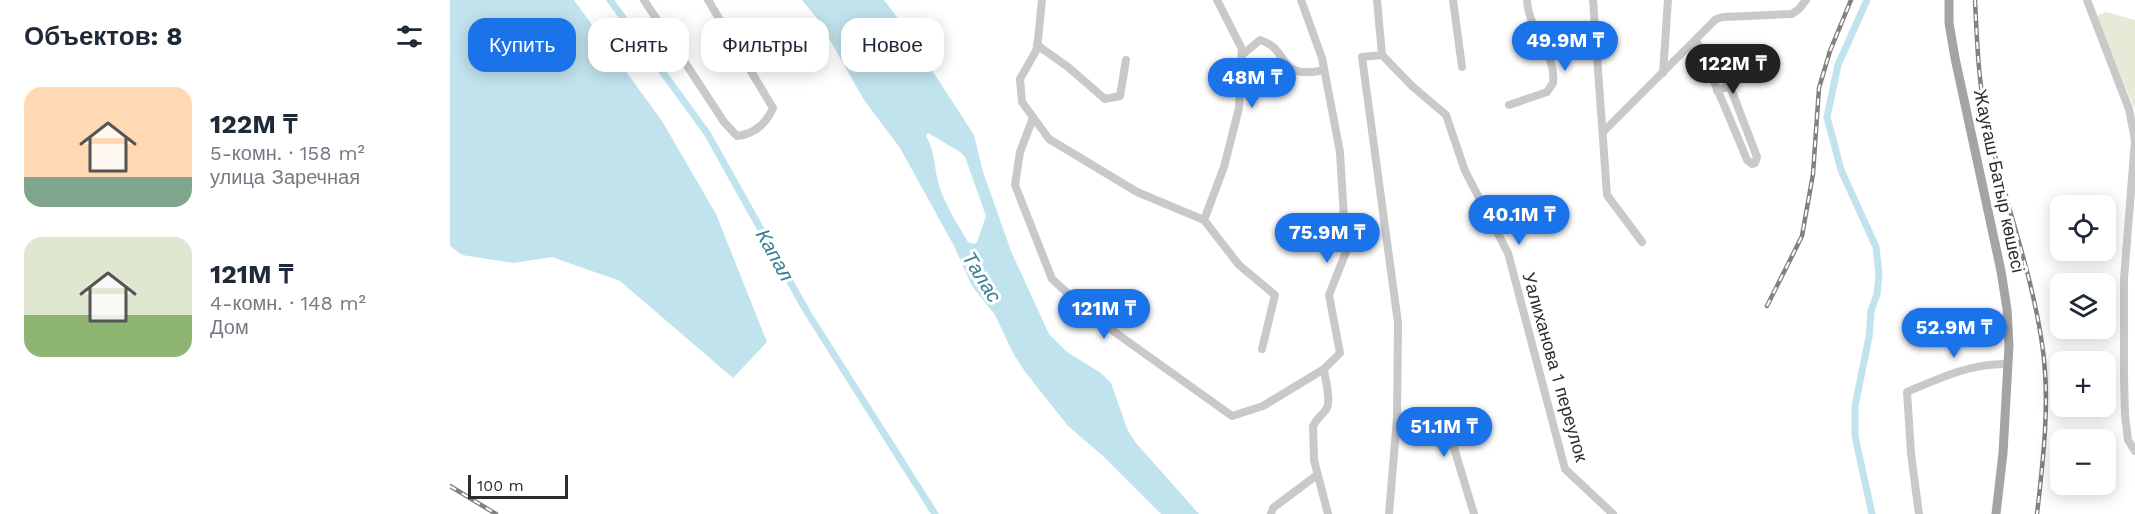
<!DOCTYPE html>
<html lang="ru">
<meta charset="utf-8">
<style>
:root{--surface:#fff;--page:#f6f6f7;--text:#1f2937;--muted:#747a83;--accent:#1a73e8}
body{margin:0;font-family:"Work Sans",sans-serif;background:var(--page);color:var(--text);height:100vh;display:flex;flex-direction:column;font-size:22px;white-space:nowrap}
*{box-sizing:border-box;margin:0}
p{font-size:20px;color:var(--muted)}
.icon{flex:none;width:33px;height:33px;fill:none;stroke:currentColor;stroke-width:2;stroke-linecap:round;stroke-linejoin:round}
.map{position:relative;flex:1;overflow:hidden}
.drawer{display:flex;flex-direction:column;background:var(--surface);width:450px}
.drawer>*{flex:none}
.hud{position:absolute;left:18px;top:18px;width:570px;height:54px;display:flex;gap:12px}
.controls{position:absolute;left:1600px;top:195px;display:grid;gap:12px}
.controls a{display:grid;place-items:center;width:66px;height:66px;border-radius:12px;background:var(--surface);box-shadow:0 3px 15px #0003;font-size:30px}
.scale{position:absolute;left:18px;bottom:15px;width:100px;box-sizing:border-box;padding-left:6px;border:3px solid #2c2c2c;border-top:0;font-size:16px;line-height:21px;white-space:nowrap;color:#2c2c2c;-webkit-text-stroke:4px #fff;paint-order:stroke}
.price{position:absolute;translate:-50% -51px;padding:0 14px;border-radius:21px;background:var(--accent);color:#fff;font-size:20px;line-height:39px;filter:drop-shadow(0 2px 3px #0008)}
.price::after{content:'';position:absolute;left:50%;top:36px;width:18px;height:14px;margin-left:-9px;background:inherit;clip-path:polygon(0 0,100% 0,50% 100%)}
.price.active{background:#222;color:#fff}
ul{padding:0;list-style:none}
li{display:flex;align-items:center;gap:18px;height:150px;padding:0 24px}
li span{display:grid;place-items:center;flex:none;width:168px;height:120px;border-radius:18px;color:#555}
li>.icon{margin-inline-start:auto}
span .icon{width:72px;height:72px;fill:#fffc;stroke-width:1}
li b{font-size:26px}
h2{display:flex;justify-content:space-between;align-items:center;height:72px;padding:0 24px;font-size:26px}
.chip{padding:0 21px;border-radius:18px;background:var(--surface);box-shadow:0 3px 15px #0003;font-size:21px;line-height:54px}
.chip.active{background:var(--accent);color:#fff}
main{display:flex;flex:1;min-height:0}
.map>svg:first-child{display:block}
.green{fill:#e5ebd7}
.water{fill:#c1e3ed;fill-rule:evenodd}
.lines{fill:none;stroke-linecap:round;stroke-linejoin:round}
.canal{stroke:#c1e3ed;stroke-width:7}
.minor{stroke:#c9c9c9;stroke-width:8}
.major{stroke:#a4a4a4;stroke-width:9}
.rail-casing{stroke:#818181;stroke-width:4.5}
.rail{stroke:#fff;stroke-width:2;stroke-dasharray:7;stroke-linecap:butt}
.labels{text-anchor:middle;stroke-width:6;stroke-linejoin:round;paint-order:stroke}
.street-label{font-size:18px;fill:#2c2c2c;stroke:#fff}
.water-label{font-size:20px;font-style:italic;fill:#357e93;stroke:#fff}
</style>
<main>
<section class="drawer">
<h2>Объектов: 8<svg class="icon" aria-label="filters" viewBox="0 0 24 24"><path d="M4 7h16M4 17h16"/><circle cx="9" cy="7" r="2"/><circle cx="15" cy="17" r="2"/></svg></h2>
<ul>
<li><span style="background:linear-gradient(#ffd9b3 75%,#7fa58c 0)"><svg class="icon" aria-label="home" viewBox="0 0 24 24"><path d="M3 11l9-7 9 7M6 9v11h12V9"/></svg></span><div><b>122M ₸</b><p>5-комн. · 158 m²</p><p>улица Заречная</p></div></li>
<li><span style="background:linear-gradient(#dfe7d0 65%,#8fb573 0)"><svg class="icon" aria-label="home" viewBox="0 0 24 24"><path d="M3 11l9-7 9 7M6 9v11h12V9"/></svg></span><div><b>121M ₸</b><p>4-комн. · 148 m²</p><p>Дом</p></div></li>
</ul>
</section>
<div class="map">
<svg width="1685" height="514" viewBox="0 0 1685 514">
<rect width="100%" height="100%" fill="#fff"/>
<polygon class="green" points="1656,12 1685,20 1685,110 1646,16"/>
<g class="water">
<polygon points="0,0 124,0 212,121 266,214 317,342 283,378 170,281 102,257 64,263 12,255 0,246"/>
<path d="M352,0H434L450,21L524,135L533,172L561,251L599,334L617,352L651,373L661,383L678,431L686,443L749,514H711L653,456L618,426L576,373L563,353L545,315L522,286L504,246L450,148L414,100L369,21ZM478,133L510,152L515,157L536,216L527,242L524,244L518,242C507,223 494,203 488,182C484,166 485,151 476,136Z"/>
</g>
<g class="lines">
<g class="canal">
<polyline points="160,0 257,133 357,312 485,514"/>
<polyline points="1417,0 1388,65 1377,117 1391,170 1426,247 1429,274 1427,294 1421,311 1419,337 1405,406 1405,436 1422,514"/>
</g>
<g class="minor">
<path d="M194,0L274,122L287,136C304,134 316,124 323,108L258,0"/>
<polyline points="592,0 587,49 570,79 572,102 599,139 687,192 754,220 789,265 825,295 812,349"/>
<path d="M851,0L872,58L890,152L896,252L879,295L890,353L874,369C875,380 881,398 877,408C873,415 865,419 863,427L864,460L878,514"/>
<polyline points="927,0 932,55 962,86 996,115 1015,171 1058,253 1115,469 1163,514"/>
<polyline points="1003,0 1012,67"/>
<polyline points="1143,0 1157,195 1192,242"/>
<polyline points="1637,0 1679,109 1685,140 1674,279 1674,376 1675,415 1678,440 1685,451"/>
<path d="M1246,40C1263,80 1281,120 1297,160L1302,164L1305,163L1307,157L1281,89L1276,87L1267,91"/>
<polyline points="587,45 618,67 655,99 670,96 676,60"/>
<path d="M792,55L810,40C842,50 825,81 874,70"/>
<polyline points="932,55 912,57 948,323 947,418 939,514"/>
<polyline points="1213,73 1218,0"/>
<path d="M1059,105L1097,92L1103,83C1107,53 1078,30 1077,0"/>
<polyline points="583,118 570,152 565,185 602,279 645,318 782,416 813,406 874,369"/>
<polyline points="1153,132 1266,19 1273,17 1342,14 1349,9 1356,0"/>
<polyline points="754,220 774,167 789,108 792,49 767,0"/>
<polyline points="947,424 998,428 1024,514"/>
<polyline points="821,514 823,508 867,475"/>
<path d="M1469,514L1461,454L1457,392C1490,378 1521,363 1558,364"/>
</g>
<polyline class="major" points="1499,0 1499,23 1505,58 1551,271 1557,309 1559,345 1553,453 1546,514"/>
<g class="rail-casing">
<g id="rail">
<path d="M1525,0C1527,39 1528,79 1536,117C1552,196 1583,272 1593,351C1600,404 1593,461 1587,514"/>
<polyline points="1317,306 1352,236 1363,174 1369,88 1380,51 1401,0"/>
<polyline points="0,486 46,514"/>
</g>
</g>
<use href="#rail" class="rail"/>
</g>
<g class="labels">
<g class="street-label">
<text transform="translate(1549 181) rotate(78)" y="6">Жауғаш Батыр көшесі</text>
<text transform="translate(1105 367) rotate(74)" y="6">Уалиханова 1 переулок</text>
</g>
<g class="water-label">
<text transform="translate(325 255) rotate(61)" y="7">Капал</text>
<text transform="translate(532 277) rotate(58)" y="7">Талас</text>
</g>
</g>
</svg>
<div class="controls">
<a><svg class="icon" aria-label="locate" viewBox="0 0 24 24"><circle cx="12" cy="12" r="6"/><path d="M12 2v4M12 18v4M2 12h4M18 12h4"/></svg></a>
<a><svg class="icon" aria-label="layers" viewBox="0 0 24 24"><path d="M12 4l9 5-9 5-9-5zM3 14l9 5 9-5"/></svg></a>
<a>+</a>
<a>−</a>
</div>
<div class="scale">100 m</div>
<b class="price" style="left:1115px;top:72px">49.9M ₸</b>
<b class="price active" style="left:1283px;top:95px">122M ₸</b>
<b class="price" style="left:802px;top:109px">48M ₸</b>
<b class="price" style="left:1069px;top:246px">40.1M ₸</b>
<b class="price" style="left:877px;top:264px">75.9M ₸</b>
<b class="price" style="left:654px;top:340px">121M ₸</b>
<b class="price" style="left:1504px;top:359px">52.9M ₸</b>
<b class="price" style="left:994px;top:458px">51.1M ₸</b>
<div class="hud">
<a class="chip active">Купить</a>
<a class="chip">Снять</a>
<a class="chip">Фильтры</a>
<a class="chip">Новое</a>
</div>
</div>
</main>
